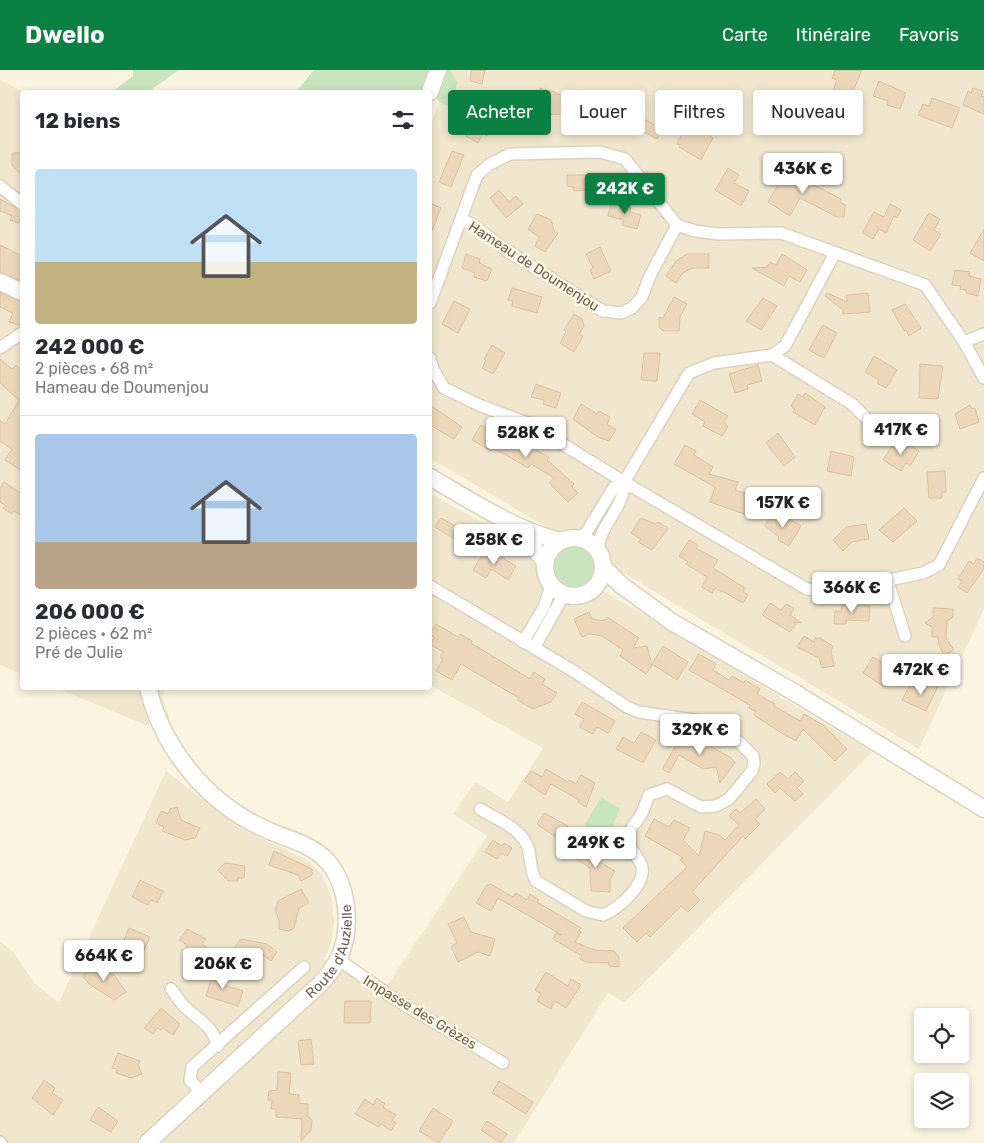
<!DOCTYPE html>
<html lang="fr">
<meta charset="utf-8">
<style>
:root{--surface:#fff;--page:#f7f7f7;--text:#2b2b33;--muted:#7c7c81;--line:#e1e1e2;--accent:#0b8043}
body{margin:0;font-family:Rubik,sans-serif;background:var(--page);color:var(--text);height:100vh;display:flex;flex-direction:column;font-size:19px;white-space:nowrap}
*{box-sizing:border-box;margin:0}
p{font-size:16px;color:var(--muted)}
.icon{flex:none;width:28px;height:28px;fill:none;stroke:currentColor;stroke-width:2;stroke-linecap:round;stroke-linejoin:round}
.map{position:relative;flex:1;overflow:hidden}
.drawer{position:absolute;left:20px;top:20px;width:412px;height:600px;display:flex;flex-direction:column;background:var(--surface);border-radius:5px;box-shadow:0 2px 8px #0003}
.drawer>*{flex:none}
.banner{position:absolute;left:448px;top:20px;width:461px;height:45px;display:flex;gap:10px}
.fabs{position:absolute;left:914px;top:938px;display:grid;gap:10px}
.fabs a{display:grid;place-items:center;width:55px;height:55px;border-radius:5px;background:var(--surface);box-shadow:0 2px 8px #0003;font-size:25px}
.price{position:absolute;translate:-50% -42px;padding:0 11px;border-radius:5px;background:#fff;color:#222;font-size:16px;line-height:32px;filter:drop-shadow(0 1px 2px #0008)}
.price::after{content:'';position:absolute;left:50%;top:30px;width:15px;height:11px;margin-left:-8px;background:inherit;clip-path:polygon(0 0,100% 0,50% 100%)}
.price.active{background:var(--accent);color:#fff}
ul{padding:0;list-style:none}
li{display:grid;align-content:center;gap:10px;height:265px;padding:0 15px}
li+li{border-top:1px solid var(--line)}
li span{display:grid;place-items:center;height:155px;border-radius:5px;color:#555}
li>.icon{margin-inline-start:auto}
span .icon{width:90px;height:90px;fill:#fffc;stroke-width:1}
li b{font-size:21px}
h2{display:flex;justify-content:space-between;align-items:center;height:60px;padding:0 15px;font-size:21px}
.chip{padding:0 18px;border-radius:5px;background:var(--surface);box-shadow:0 2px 8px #0003;font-size:18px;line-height:45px}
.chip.active{background:var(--accent);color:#fff}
header{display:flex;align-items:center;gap:30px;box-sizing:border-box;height:70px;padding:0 25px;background:var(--accent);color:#fff}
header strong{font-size:24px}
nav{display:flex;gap:28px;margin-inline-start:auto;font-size:18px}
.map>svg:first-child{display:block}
.residential{fill:#f1e7cf}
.green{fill:#c9e5c0}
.building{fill:#edd7ba;stroke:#dec19c}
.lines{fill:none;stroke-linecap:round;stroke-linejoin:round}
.street-casing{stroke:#ddd1bd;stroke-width:14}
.secondary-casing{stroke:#ded1b9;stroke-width:19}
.street{stroke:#fff;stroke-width:11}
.secondary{stroke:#fff;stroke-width:16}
.labels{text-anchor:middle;stroke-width:5;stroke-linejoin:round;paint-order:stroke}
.street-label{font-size:14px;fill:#6e5d4a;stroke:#fdf8e6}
</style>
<header>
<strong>Dwello</strong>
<nav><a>Carte</a><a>Itinéraire</a><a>Favoris</a></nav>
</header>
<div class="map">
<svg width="984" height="1073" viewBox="0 0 984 1073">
<rect width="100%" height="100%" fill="#faf4e0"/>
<g class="residential">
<polygon points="450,0 984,0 984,539 919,679 430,388 430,58"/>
<polygon points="0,10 23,22 22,604 0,595"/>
<polygon points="430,423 638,541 872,682 624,933 608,923 514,1073 6,1073 0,1068 0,871 14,883 35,914 59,932 166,701 240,758 309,791 323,806 331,827 334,852 331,874 324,889 380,926 487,766 453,744 475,712 508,732 543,678 430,615"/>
<polygon points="56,618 166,618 162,627 170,649 146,655"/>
</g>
<g class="green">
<polygon points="133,0 179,0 148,22 112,22 133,6"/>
<polygon points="314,0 450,0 458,13 455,20 459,26 447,35 439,32 435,25 425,22 296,22"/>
<circle cx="574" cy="497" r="21"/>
<polygon points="601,727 620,739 610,762 620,765 621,779 630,792 580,763"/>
</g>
<g class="building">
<polygon points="471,0 485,0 482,14 470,11"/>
<polygon points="835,0 862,0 849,31 832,24 837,10 832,8"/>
<polygon points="879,11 906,23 900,39 887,35 888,31 873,26"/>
<polygon points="540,18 555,22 556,24 572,25 568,44 536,45"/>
<polygon points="973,18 983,21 981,26 984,27 984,44 963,35 968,21 971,23"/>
<polygon points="783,24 807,30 801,46 778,37"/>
<polygon points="932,28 960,38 952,58 918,45 923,34 929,36"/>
<polygon points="586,35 599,43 601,39 617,47 606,64 577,49"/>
<polygon points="477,43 494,52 487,66 483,64 478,73 466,66"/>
<polygon points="633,43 662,59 657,69 627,53"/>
<polygon points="694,56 713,68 701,90 679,77 680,75 677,74 683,62 688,65"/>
<polygon points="452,81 464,85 451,117 439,112"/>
<polygon points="12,83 22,83 22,106 12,95"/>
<polygon points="777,96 841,129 840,132 845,135 844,147 837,147 800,128 790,146 768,132 781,110 772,105"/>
<polygon points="728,98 739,105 734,113 749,121 741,136 715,120"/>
<polygon points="567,105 599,105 599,119 574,121 573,117 567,116"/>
<polygon points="499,120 509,132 516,126 523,134 506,148 490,128"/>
<polygon points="0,129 22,141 19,153 10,150 12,146 0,141"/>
<polygon points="430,133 441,138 431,163 430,163"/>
<polygon points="611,133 631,137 630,142 641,145 637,159 622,155 624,150 608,146"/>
<polygon points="890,134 901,140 897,148 894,146 886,163 879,159 873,169 862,163 874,142 884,147"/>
<polygon points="929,143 940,149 934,160 941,164 930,181 913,170"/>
<polygon points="537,144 551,150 554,160 558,163 545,182 535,176 539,167 528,159"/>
<polygon points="984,159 984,191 970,183"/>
<polygon points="0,175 22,186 22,211 0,202"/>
<polygon points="600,177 611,201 594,209 590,200 593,198 586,184"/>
<polygon points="466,184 480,189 479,193 492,199 487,211 474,207 475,203 462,198"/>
<polygon points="687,184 709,184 709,198 692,198 683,203 676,213 666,206 676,191"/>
<polygon points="782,184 807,200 800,212 789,206 784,216 752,198 767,197 770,192 776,195"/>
<polygon points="955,200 970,202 969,206 981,209 978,226 966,223 966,220 960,219 961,216 952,215"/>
<polygon points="512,218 542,227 537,243 512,236 513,231 508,230"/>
<polygon points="0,223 22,232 22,256 9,252 13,243 0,237"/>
<polygon points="827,223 847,232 846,225 868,223 870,242 843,244 843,240 825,226"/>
<polygon points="674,227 687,234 680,247 679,261 663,261 659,257 659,247 663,248"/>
<polygon points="763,228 777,236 761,260 746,251"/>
<polygon points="454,231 470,239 458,263 442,254"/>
<polygon points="905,234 921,258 909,266 906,260 904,261 892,240"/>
<polygon points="574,244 582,249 584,256 579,264 583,266 574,282 560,273 566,262 564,260"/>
<polygon points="823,255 837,263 824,288 809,280"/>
<polygon points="492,275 505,283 493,304 482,298 486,290 484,289"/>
<polygon points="644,283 660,283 657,311 641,310"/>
<polygon points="874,286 897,300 886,318 877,313 879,310 865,302"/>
<polygon points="0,289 12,299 16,295 22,301 22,401 5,390 12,379 0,371 0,350 5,354 19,330 0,313"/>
<polygon points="920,294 943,296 938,329 919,328"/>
<polygon points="758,295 762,311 747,315 748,319 735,323 729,304"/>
<polygon points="536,314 561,323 556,338 543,334 544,330 531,327"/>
<polygon points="805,323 825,337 815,355 793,342 795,339 791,336 798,324 803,327"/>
<polygon points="700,330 728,346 724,353 728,356 722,366 703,356 705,352 692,344"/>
<polygon points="581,334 597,344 599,341 610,347 607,354 616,360 609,371 598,367 573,349"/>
<polygon points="430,335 462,357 454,369 430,355"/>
<polygon points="970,335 972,339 975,338 979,352 960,359 955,344"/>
<polygon points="481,355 522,378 524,374 549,387 547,390 574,414 572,417 578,423 568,432 549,413 554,408 531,394 528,398 506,385 493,379 491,381 472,370"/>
<polygon points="778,363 795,387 784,396 766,373"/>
<polygon points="894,373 900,377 902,374 908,377 909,375 919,381 910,396 906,393 901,401 883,390"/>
<polygon points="685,375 696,381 694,385 713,397 709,404 738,412 735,420 745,423 750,446 710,432 715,417 674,394"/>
<polygon points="831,381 854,387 851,406 827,401"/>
<polygon points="945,401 946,422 942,422 942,428 929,428 927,402"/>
<polygon points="4,412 22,424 22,446 14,441 12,444 3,438 5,435 0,432 0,418"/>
<polygon points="904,438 917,451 893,472 879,460"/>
<polygon points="772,443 788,452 790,449 801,456 789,476 778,470 779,467 765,456"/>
<polygon points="441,448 476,467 469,478 435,457"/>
<polygon points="641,448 655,454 658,452 668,458 652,480 638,472 641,469 631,463"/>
<polygon points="866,454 869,469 852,472 843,481 833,470 846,457"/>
<polygon points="689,470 698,475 696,478 718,490 713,498 745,518 743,522 748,525 743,533 721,520 721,522 715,518 712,523 702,517 707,507 686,494 688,492 679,486"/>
<polygon points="493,482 516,496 508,510 491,499 486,508 473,500 483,484 489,488"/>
<polygon points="977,488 984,492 984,499 967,523 958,517 962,511 958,509 969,491 974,494"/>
<polygon points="770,533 781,540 786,534 790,536 794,539 790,545 802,553 793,552 796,554 790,562 762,545"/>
<polygon points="842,535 870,536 869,551 846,550 846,554 834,554 835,541 841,541"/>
<polygon points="933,538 953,539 953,547 947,551 946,568 954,580 944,586 939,575 938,567 932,567 932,557 925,553 933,547"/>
<polygon points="589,542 592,549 604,551 607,547 639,568 633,578 647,576 652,596 646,604 620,586 623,580 602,566 590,564 582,567 574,549"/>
<polygon points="436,554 458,567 460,564 472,571 471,573 530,609 534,602 545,609 542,614 557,623 551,632 532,639 518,630 519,628 461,594 452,610 436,601 443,589 440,587 443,582 430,574 434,568 430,563"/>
<polygon points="804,566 814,572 815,568 820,568 833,576 831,581 834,596 822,598 819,588 797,577"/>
<polygon points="663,576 688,592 677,610 652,594"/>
<polygon points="699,584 716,594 713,600 729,610 732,606 744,613 745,610 760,619 757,624 775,634 774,636 800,651 804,644 823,655 847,679 835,691 803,659 796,671 778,661 754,645 756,642 749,638 750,635 689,600"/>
<polygon points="873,587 895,600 885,617 863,603"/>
<polygon points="930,610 939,614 926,641 902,630 910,615 924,622"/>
<polygon points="582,632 615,651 608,663 597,657 593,664 579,657 584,649 575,644"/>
<polygon points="641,662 656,670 643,693 616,679 623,667 634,673"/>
<polygon points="684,662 730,687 735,692 720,713 716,697 703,699 679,685 669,703 662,699"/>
<polygon points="546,699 568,712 569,710 576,714 581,705 595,713 586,737 578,732 579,730 551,714 545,725 524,711 531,701 542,707"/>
<polygon points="780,702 788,709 795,702 804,711 797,718 803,724 795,731 780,718 775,723 767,714"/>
<polygon points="756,729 765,739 755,749 760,754 745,769 743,766 692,822 700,830 688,842 681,836 650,867 646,863 637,872 623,858 687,797 680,790 682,787 645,766 654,749 669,757 674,750 690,758 683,770 699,786 705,761 719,765 725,770 739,755 729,746 736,739 740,743"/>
<polygon points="177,737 181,750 200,758 195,768 185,770 162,761 164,757 156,753 161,741 168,744 170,739"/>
<polygon points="544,743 568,756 560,770 537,754"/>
<polygon points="493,770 502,776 504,773 512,778 507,786 501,783 497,789 485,782"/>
<polygon points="581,776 589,781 592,776 603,783 598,791 615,801 610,810 610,822 591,821 590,798 574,787"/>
<polygon points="274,781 312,799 312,805 301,811 298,805 269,795"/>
<polygon points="225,793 245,796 244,808 238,808 238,811 228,811 218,800"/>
<polygon points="140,810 163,821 157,833 151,830 148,835 132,827"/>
<polygon points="491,814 513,827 516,823 527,830 530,824 539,830 537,832 581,858 579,860 581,862 575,872 594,880 614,881 619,887 619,897 609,896 609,893 585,892 580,889 582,886 553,869 556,863 562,865 498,828 491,841 476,833 487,815"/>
<polygon points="301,819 309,833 299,838 294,858 289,861 279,859 279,850 275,840 278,831"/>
<polygon points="464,847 471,862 495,869 490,886 478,882 458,892 452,879 452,876 457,873 448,854"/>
<polygon points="129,858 150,867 142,884 129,882 133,874 124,870"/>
<polygon points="187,859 206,869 202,874 208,878 201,887 186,877 187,875 179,870"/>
<polygon points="241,869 267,874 277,882 271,891 263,885 242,883 239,888 231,882"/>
<polygon points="93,892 114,905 126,922 114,930 89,914 83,907"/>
<polygon points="214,899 227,903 223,915 243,921 238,936 206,926"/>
<polygon points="546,902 568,916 571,909 581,915 566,938 555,931 551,939 537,931 541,924 535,920"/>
<polygon points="345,931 371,931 370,953 344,953"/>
<polygon points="161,938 180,954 173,965 163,958 161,960 157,958 153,964 144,958"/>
<polygon points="311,969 314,994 301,995 298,971"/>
<polygon points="118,983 140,991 138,995 142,1004 131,1008 116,1003 117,999 112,998"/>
<polygon points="278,1002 291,1003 289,1024 299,1025 299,1033 308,1034 308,1046 312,1050 311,1060 301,1071 302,1049 276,1047 276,1039 271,1039 272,1030 268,1030 269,1021 277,1020"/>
<polygon points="44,1010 55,1018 52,1023 63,1030 53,1045 32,1028"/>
<polygon points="499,1011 533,1032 526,1044 492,1023"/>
<polygon points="377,1028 385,1034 383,1037 396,1045 392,1050 396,1053 391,1061 381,1054 379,1057 355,1044 365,1029 373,1035"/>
<polygon points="98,1037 118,1051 111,1062 90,1050"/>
<polygon points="433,1038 453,1051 439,1073 419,1061"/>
<polygon points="487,1051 507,1064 501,1073 481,1060"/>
</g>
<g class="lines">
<g class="street-casing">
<g id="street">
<polyline points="0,116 22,134"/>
<polyline points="461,149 473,155 506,180 603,241 621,243 632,238 642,227 649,208 677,155"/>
<polyline points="430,233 477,105 490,94 510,84 600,82 625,89 677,155 695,161 719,164 781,163 925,215 964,272 984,308"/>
<polyline points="964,272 984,264"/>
<polyline points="0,278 22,263"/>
<polyline points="772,285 852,334 871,353"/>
<polyline points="430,288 433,299 444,318 479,335 530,354 624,412 807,519 830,522 923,503 939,495 984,408"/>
<polyline points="579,468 586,463 614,417 624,412"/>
<path d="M598,480C599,455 625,438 624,412L689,303L714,293L772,285L785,276L835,183"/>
<polyline points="888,511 905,566"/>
<path d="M430,516L575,602L627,637L639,642L701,651L739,672L753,686L754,694L752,701L729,729L716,736L701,737L667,719L649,725C646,731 645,737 642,743C637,753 628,757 629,770C629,779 637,785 641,794C649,812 619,839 603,845L586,841L536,811C530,800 531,789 528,777C521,758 496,749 480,739"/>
<polyline points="523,572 544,537 551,515"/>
<polyline points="534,578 561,530 568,525"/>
<polyline points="338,889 393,928 503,993"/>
<path d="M171,919C176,925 180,933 186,938C202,953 211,954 218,976"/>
<polyline points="201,1022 190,1010 192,997 304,897"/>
<polyline points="0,1072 1,1073"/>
</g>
</g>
<g class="secondary-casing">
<g id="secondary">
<polyline points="430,22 438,0"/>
<polyline points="0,212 22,222"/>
<path d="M430,407C472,431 514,460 561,471"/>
<polyline points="512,460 533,477 545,492"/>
<circle cx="574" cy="497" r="29"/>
<polyline points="603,497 621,515 672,552 797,624 984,739"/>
<path id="s1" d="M147,1073L320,914C327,907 333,899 338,890C353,859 349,811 323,787C306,772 284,768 265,759C207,733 163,679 148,618"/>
</g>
</g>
<use href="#street" class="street"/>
<use href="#secondary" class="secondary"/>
</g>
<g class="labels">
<g class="street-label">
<text transform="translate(534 196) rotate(33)" y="5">Hameau de Doumenjou</text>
<text dy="5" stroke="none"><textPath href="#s1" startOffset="270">Route d'Auzielle</textPath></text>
<text transform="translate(420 942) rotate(31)" y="5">Impasse des Grèzes</text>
</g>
</g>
</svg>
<div class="fabs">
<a><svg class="icon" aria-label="locate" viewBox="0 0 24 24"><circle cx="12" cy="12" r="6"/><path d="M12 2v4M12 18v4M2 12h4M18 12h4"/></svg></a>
<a><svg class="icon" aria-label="layers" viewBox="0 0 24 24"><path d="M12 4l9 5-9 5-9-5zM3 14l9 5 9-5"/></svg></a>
</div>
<b class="price" style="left:803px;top:125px">436K €</b>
<b class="price active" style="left:625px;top:145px">242K €</b>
<b class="price" style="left:901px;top:386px">417K €</b>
<b class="price" style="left:526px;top:389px">528K €</b>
<b class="price" style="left:783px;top:459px">157K €</b>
<b class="price" style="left:494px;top:496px">258K €</b>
<b class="price" style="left:852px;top:544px">366K €</b>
<b class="price" style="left:921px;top:626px">472K €</b>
<b class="price" style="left:700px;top:686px">329K €</b>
<b class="price" style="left:596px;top:799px">249K €</b>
<b class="price" style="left:104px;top:912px">664K €</b>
<b class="price" style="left:223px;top:920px">206K €</b>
<div class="banner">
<a class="chip active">Acheter</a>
<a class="chip">Louer</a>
<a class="chip">Filtres</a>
<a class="chip">Nouveau</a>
</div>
<section class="drawer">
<h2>12 biens<svg class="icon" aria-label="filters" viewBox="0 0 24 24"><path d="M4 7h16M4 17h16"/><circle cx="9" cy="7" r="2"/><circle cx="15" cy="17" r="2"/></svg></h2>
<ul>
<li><span style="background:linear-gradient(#bfe0f5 60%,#c2b280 0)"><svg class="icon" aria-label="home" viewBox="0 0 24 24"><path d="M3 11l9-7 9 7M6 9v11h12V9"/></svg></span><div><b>242 000 €</b><p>2 pièces · 68 m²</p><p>Hameau de Doumenjou</p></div></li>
<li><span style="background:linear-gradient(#a9c7e8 70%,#b9a48a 0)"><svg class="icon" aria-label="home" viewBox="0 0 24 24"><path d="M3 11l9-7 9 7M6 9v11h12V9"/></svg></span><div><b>206 000 €</b><p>2 pièces · 62 m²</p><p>Pré de Julie</p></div></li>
</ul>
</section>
</div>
